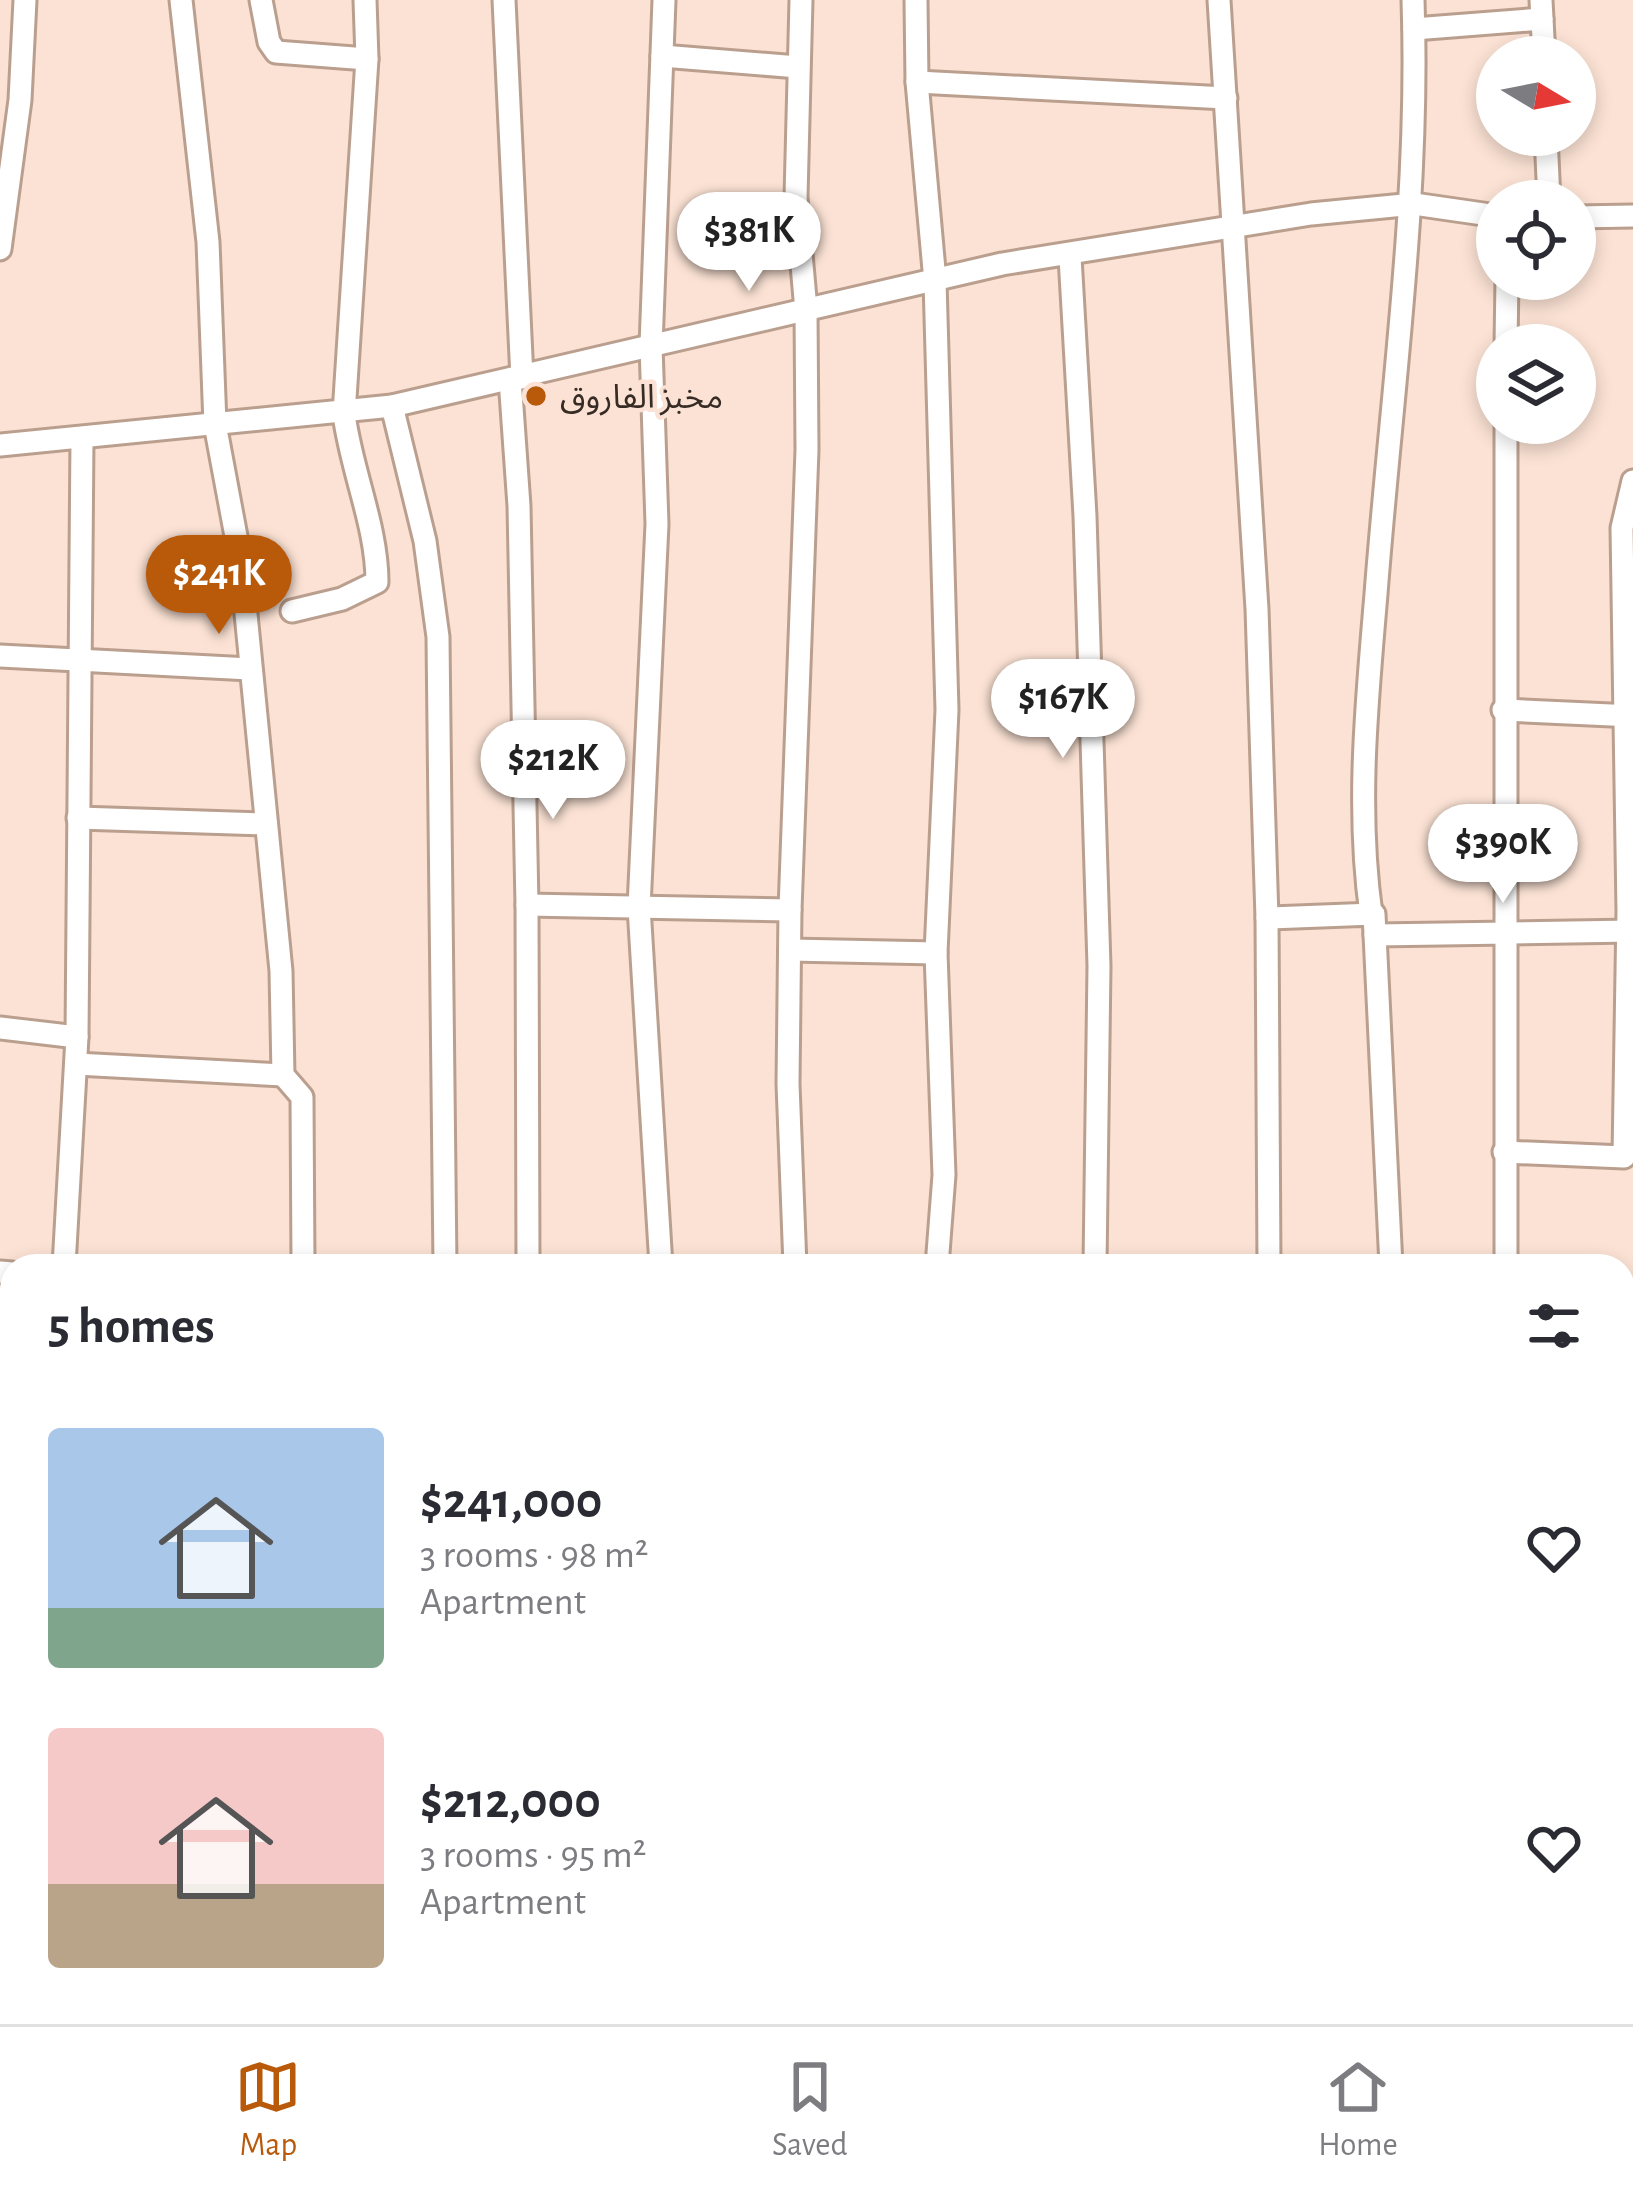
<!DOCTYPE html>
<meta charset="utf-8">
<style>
:root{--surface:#fff;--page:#f7f7f7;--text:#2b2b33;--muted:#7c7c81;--line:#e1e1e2;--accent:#b85a0a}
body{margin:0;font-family:"Alegreya Sans","Noto Sans Arabic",sans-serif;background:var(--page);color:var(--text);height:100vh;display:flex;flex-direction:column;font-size:45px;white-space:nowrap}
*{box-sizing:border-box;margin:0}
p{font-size:39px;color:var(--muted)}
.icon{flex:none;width:66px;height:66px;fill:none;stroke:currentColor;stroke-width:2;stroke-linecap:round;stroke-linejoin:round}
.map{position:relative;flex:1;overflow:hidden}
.details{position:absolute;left:0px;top:1254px;width:1635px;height:771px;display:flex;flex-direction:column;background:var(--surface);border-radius:36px 36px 0 0;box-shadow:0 6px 18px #0003}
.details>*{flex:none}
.needle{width:78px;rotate:100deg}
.fabs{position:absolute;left:1476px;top:36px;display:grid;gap:24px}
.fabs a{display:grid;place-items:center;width:120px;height:120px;border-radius:50%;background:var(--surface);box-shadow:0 6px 18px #0003;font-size:60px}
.price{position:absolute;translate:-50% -102px;padding:0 27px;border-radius:42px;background:#fff;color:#222;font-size:39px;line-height:78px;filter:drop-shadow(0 3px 6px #0008)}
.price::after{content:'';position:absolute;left:50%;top:72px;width:36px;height:27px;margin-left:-18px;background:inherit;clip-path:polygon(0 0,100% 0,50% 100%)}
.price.current{background:var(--accent);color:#fff}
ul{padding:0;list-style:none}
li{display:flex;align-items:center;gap:36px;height:300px;padding:0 48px}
li span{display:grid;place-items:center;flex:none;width:336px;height:240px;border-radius:12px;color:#555}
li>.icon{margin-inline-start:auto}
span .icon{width:144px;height:144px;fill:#fffc;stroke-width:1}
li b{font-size:51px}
h2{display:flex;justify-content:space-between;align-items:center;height:144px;padding:0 48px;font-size:51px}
.dock{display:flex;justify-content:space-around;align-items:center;height:168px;border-top:3px solid var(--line);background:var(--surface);font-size:33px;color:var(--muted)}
.dock a{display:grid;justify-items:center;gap:6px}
.dock .current{color:var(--accent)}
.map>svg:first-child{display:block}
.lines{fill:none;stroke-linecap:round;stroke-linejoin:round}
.lane-casing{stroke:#bb9f8e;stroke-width:16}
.street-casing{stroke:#bb9f8e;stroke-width:27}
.lane{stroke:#fff;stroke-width:10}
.street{stroke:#fff;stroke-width:21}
.poi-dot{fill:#b85a0a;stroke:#fbe2d4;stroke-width:4.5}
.labels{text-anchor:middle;stroke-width:9;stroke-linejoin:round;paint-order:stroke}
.poi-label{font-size:33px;fill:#372c25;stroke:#fbe2d4;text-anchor:start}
</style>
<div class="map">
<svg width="1633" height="2024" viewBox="0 0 1633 2024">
<rect width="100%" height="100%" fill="#fbe2d4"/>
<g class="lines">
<g class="lane-casing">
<polyline id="lane" points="1623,1863 1633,1792"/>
</g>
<g class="street-casing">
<g id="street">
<polyline points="181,0 208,242 215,424 241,563 281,971 283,1075 302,1097 303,1266"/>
<polyline points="261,0 269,42 276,52 367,59"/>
<polyline points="504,0 522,378"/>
<polyline points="916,0 917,82 935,281 947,710 936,953 944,1175 937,1266"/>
<polyline points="1219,0 1257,609 1267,918 1269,1266"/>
<polyline points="1541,0 1544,57"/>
<polyline points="1414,29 1542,19"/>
<polyline points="662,56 798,67"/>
<polyline points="917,82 1226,98"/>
<polyline points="1546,135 1549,201"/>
<polyline points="1575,217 1633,216"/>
<polyline points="0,249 20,100 25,0"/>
<polyline points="1070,257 1085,516 1099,966 1095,1266"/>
<polyline points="1506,345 1507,279"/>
<polyline points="510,379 519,506 527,905 528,1266"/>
<polyline points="392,406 425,541 438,637 445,1266"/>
<polyline points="1506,423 1506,1266"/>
<polyline points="0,445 392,406 1002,264 1311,214 1414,204 1497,216"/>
<path d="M292,611L342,599L377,582C377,526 351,470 344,414L367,59L365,0"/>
<polyline points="0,656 250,669"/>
<polyline points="1503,710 1633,716"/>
<polyline points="78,818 266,824"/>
<polyline points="527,905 790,910"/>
<path d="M1371,914C1356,808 1367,700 1376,594C1391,396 1420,199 1413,0"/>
<polyline points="1267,918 1374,914 1391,1266"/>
<polyline points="1375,935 1633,931"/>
<polyline points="790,950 936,953"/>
<polyline points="0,1028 77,1037"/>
<polyline points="76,1064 283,1075"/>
<polyline points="1504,1152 1624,1157 1628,911 1622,528 1633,481"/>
<polyline points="64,1266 77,1037 82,438"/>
<polyline points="661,1266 639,907 657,524 651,346 664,0"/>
<polyline points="795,1266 788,1084 790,910 807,450 806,310 796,197 801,0"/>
<polyline points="0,1272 12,1273"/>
<polyline points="1623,1346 1633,1346"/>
<polyline points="0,1520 12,1522"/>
<polyline points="1623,1542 1633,1543"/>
<polyline points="1623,1755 1633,1756"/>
<polyline points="0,1853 12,1720"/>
<polyline points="873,2013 873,2024"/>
<polyline points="180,2024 182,2013"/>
<polyline points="297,2024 298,2013"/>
<polyline points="468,2024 469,2013"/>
<polyline points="686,2024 687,2013"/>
<polyline points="801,2024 802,2013"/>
<polyline points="971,2024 972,2013"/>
<polyline points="1091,2024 1092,2013"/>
<polyline points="1241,2024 1241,2013"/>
<polyline points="1331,2024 1331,2013"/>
<polyline points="1483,2024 1484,2013"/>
</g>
</g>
<use href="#lane" class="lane"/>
<use href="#street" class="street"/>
</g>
<circle class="poi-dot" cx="536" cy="396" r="12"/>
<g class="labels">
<g class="poi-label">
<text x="560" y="408">مخبز الفاروق</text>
</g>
</g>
</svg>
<div class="fabs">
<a><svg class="needle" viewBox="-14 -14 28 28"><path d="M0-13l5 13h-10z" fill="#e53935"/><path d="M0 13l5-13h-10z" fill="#7c7c81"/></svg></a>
<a><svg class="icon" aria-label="locate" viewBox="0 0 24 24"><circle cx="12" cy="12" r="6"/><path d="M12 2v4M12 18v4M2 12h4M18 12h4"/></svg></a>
<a><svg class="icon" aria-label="layers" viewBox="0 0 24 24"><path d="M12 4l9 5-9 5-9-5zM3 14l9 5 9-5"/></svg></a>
</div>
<b class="price" style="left:749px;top:294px">$381K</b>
<b class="price current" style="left:219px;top:637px">$241K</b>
<b class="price" style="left:1063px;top:761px">$167K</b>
<b class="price" style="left:553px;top:822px">$212K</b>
<b class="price" style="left:1503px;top:906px">$390K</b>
<section class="details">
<h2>5 homes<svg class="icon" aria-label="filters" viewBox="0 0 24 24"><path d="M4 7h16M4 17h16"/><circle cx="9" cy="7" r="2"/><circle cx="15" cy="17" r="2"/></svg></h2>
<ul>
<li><span style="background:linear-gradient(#a9c7e8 75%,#7fa58c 0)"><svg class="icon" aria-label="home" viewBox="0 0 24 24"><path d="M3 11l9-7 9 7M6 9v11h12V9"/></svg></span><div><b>$241,000</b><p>3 rooms · 98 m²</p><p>Apartment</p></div><svg class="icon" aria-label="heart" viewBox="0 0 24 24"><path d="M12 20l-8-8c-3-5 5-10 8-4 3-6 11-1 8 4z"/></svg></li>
<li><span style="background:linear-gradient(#f6c9c9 65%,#b9a48a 0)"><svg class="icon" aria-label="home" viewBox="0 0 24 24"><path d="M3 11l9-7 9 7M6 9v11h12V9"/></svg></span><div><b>$212,000</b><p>3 rooms · 95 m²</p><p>Apartment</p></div><svg class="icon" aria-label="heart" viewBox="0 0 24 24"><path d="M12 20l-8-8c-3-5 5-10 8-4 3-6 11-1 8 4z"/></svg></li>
</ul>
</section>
</div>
<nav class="dock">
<a class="current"><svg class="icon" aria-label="map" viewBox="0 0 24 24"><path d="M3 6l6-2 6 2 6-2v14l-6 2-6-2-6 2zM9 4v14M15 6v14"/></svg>Map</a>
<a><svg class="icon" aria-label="saved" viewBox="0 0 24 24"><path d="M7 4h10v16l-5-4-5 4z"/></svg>Saved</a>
<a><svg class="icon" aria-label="home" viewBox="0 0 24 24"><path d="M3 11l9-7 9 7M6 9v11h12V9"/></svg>Home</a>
</nav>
